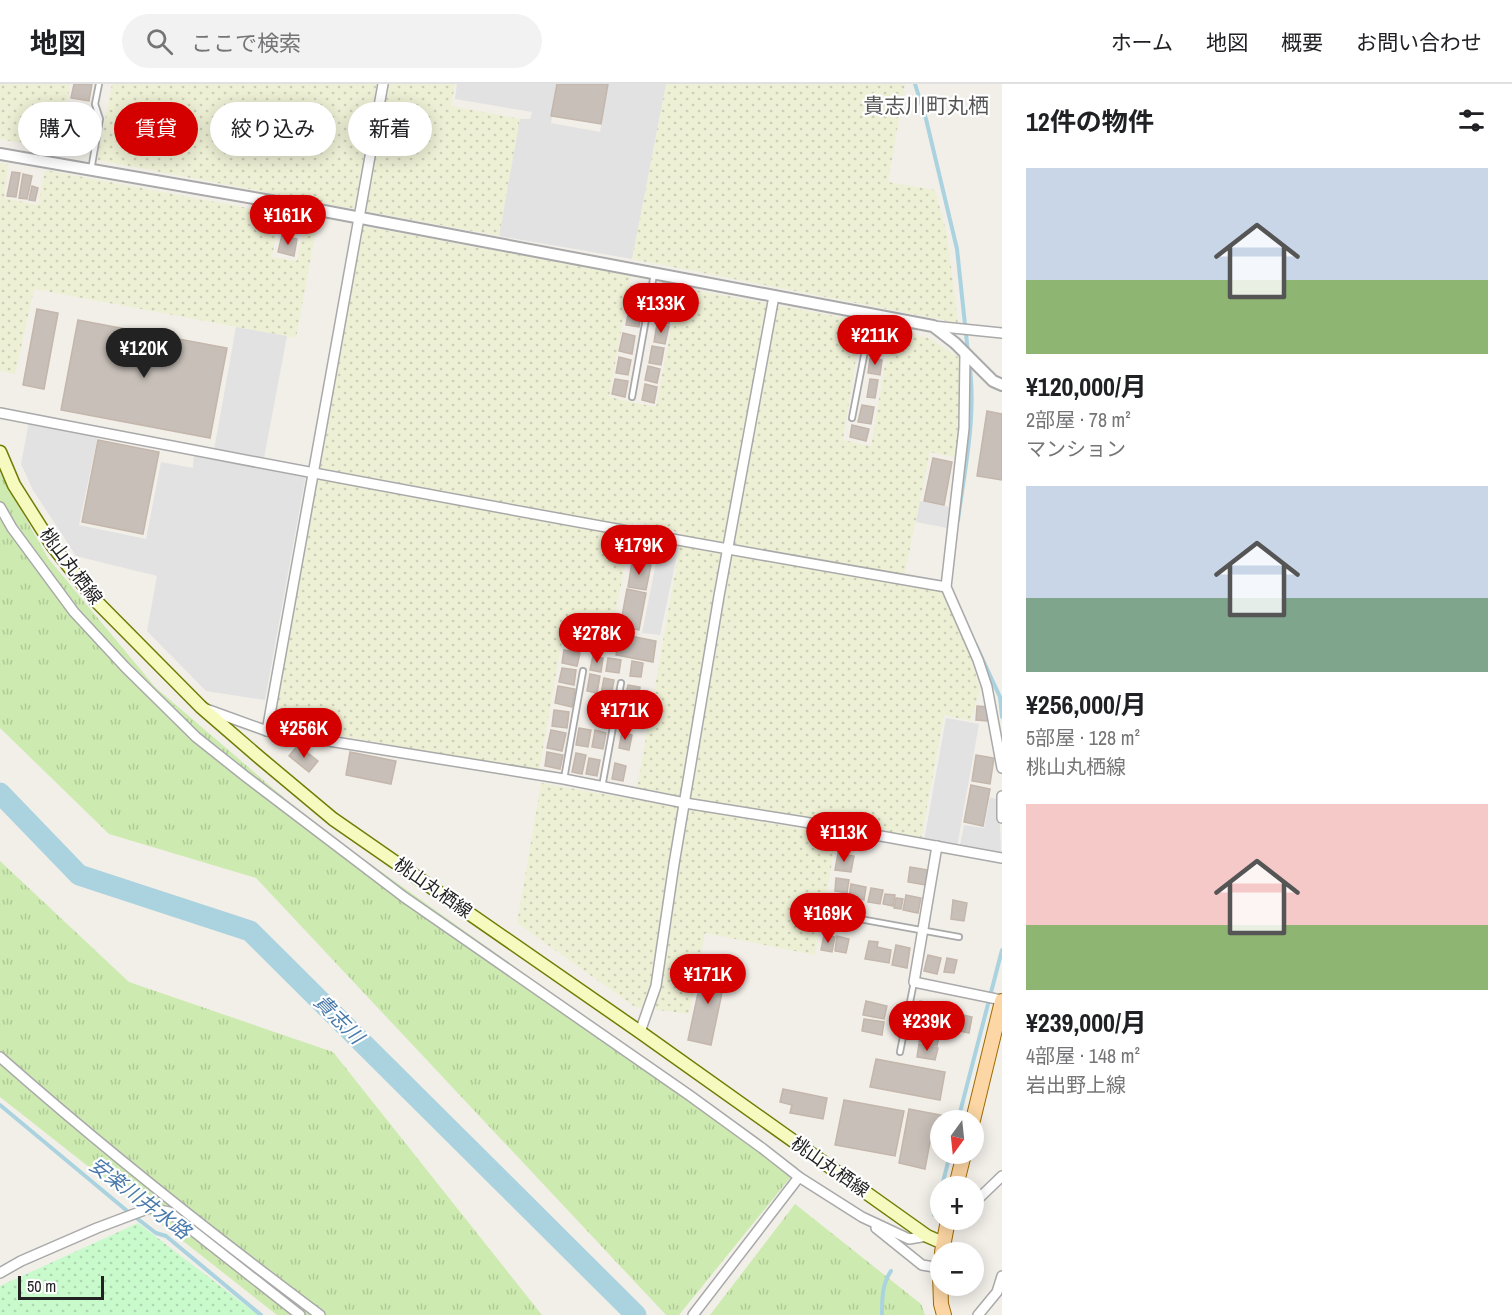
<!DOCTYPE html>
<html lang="ja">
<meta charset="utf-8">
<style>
:root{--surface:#fff;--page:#f2f2f2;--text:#202124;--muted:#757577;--line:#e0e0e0;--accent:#d40000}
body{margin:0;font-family:"Archivo Narrow","Noto Sans JP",sans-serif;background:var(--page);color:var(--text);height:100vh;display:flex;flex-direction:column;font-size:22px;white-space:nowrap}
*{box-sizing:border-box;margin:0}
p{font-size:20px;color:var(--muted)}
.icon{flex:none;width:33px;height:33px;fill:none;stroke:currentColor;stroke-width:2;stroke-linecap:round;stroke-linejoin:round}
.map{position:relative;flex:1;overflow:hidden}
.side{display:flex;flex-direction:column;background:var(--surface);width:510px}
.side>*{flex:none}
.hud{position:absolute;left:18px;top:18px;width:570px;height:54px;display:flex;gap:12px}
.needle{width:39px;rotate:195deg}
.fabs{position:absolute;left:930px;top:1026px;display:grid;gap:12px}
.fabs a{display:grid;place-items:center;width:54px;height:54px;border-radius:50%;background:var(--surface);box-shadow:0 3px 15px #0003;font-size:30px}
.scale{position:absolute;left:18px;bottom:15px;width:86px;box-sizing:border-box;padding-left:6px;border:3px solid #222;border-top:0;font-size:16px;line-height:21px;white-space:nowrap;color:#222;-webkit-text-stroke:4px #fff;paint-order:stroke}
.price{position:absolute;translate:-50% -51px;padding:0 14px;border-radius:21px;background:var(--accent);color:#fff;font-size:20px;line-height:39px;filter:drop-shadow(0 2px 3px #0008)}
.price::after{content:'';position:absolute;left:50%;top:36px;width:18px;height:14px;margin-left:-9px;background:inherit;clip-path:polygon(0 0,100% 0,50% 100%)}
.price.current{background:#222;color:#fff}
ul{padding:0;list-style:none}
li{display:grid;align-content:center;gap:12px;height:318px;padding:0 24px}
li span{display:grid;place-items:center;height:186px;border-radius:0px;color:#555}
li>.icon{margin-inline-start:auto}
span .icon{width:108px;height:108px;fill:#fffc;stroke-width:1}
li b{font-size:26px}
h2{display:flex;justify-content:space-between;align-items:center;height:72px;padding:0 24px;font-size:26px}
.pill{padding:0 21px;border-radius:27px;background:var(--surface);box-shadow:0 3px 15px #0003;font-size:21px;line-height:54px}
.pill.current{background:var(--accent);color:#fff}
header{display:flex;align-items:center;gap:36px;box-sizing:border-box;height:84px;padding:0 30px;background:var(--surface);border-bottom:2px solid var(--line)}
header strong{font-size:28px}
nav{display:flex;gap:33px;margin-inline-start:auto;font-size:21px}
.search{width:420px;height:54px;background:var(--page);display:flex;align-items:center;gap:15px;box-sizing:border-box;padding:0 21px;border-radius:33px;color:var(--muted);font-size:22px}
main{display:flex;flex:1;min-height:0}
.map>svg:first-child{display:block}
.farmland{fill:url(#farmland-dots)}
.grass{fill:url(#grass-tufts)}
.park{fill:url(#park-dots)}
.parking{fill:#e2e2e2}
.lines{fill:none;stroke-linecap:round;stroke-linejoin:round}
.stream{stroke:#aad3df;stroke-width:4}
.river{stroke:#aad3df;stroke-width:21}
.building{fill:#c7bfb8;stroke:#c4b6ab;stroke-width:1.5}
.service-casing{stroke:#a9a9a9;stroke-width:8}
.minor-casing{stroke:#a9a9a9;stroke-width:12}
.tertiary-casing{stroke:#a9a9a9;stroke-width:14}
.secondary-casing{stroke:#707d05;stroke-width:15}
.primary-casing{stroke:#a06b00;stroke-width:16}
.service{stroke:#fff;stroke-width:4.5}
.minor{stroke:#fff;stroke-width:9}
.tertiary{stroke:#fff;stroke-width:10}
.secondary{stroke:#f7fabf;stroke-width:12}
.primary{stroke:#fcd6a4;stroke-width:14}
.labels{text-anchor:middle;stroke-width:4.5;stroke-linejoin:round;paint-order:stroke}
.street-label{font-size:18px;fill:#222;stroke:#fff}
.water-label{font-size:20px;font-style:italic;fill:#4a7aab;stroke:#fff}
.quarter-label{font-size:21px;fill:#555;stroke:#fff}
</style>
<header>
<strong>地図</strong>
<div class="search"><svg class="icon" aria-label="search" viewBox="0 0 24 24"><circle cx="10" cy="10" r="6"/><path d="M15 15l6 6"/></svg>ここで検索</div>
<nav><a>ホーム</a><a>地図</a><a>概要</a><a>お問い合わせ</a></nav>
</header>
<main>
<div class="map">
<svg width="1002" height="1231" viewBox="0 0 1002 1231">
<defs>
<pattern id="farmland-dots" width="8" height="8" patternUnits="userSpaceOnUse" patternTransform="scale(1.5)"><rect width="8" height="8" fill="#eef0d5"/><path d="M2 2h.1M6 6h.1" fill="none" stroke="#ccceb7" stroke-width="1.8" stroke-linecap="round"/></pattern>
<pattern id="grass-tufts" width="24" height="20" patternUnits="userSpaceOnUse" patternTransform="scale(1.5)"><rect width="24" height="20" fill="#cdebb0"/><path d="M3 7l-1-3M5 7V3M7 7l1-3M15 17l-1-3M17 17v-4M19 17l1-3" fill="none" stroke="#b0c997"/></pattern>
<pattern id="park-dots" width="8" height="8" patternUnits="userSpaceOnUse" patternTransform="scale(1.5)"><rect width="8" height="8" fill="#c8facc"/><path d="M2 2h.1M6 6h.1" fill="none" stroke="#acd6af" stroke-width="1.8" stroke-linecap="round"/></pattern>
</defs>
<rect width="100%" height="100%" fill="#f2efe9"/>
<g class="farmland">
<polygon points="0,0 70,0 66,23 84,25 93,35 85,72 0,55"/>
<polygon points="112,0 377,0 354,125 97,76"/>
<polygon points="387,0 455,0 451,22 520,35 499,152 365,127"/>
<polygon points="666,0 905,0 888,98 935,106 947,150 958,239 632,175"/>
<polygon points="0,79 8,80 4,114 38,121 45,86 280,130 272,173 297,177 305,133 318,135 296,254 34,205 15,290 0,287"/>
<polygon points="362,142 631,192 609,313 656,323 679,203 862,237 843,356 871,362 891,245 929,254 961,275 957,374 930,368 903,498 941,507 968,564 980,605 971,637 944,631 921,756 637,704 682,449 633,438 608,569 561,561 539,687 274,640"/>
<polygon points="541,699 837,751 815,871 705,849 689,930 635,923 517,839"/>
</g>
<g class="grass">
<polygon points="0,389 48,474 155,603 317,742 798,1084 679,1231 666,1231 256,794 109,750 0,644"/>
<polygon points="0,777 129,898 333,968 542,1231 277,1231 0,1013"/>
<polygon points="795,1120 921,1220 925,1231 710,1231"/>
</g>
<polygon class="park" points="138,1139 258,1231 0,1231 0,1202"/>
<g class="parking">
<polygon points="457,0 557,0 551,39 600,48 608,0 666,0 632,175 499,152 520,35 530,35 532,28 455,15"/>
<polygon points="236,243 287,252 264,374 214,366"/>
<polygon points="29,338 98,351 79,441 146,455 161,378 193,384 194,368 306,390 265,616 206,607 147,547 157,492 76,472 33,406 21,380"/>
<polygon points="920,417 950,423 947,444 916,438"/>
<polygon points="634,448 680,457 660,551 642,549 656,479 629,474"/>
<polygon points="946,634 979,640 957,763 924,757"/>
<polygon points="990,713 999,716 1001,769 960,761 964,741 984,744"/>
</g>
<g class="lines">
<g class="stream">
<polyline points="915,0 926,35 957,165 968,269"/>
<path d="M958,436C965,383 977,330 969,277"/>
<polyline points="976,561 1000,613 1002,633"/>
<polyline points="0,1021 126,1126 156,1149 166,1152 261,1231"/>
<polyline points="958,1036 1002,866"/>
<polyline points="942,1102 950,1070"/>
<polyline points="934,1131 940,1107"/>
<path d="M882,1231C882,1215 882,1200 891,1187"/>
</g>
<polyline class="river" points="0,709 79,791 250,847 636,1231"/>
</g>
<g class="building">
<polygon points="74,0 92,0 89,17 71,14"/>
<polygon points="557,0 608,0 601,40 551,32"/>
<polygon points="12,88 20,89 16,113 7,112"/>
<polygon points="23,90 32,92 27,115 19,114"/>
<polygon points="32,102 38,104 35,117 29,116"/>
<polygon points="282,151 297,155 294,172 278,168"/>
<polygon points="663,199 676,201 673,220 660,218"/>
<polygon points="632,206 641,208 638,220 629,218"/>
<polygon points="662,222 671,224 669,240 660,238"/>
<polygon points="37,225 58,229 44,305 23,301"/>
<polygon points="629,226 641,228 639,243 626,241"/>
<polygon points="78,236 227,264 210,354 61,326"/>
<polygon points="657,240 669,242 665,260 654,258"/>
<polygon points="875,248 886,250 883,265 872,263"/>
<polygon points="623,249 635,252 632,270 619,267"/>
<polygon points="652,262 664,264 661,281 649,279"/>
<polygon points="619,273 631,276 628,291 616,289"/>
<polygon points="870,274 882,276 880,291 868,289"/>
<polygon points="648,282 660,285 657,299 645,296"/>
<polygon points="615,295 628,297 625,313 612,310"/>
<polygon points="870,295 878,296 875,314 867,313"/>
<polygon points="645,300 657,303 654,319 642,316"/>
<polygon points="862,321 874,323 871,340 858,338"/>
<polygon points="987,327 1002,330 1002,396 977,392"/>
<polygon points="852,341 869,345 866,357 850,353"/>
<polygon points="98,356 159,368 143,450 82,438"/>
<polygon points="933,374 952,378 944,421 924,417"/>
<polygon points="632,478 651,481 646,506 628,503"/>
<polygon points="627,505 646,509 639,546 620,543"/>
<polygon points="620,550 656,557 653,578 616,571"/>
<polygon points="564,566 580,569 577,582 562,579"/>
<polygon points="593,572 603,574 601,588 590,586"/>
<polygon points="608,574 621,576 619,589 606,587"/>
<polygon points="632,577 643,579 641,593 630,592"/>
<polygon points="562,584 576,586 574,601 559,598"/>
<polygon points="590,590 600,592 597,609 587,607"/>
<polygon points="604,594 614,596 611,612 601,610"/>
<polygon points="628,601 640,603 638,616 625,613"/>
<polygon points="558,602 575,605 572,623 555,619"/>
<polygon points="977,622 988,623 987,637 976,636"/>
<polygon points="599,623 611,625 608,640 597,638"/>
<polygon points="554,626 569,628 567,644 552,642"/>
<polygon points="579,644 591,646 588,663 576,661"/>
<polygon points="551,646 566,649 562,667 547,664"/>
<polygon points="595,646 606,649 603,665 592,663"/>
<polygon points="622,648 632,651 629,666 619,664"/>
<polygon points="298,661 318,677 309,688 289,672"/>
<polygon points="350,668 396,677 391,700 346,691"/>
<polygon points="547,668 563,671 560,685 545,682"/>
<polygon points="576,669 586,671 582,690 572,688"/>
<polygon points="976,671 994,674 990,700 972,697"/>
<polygon points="589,674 600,676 597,692 586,690"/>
<polygon points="615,679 626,682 623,697 612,695"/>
<polygon points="971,701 990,705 983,742 964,738"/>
<polygon points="838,769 854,772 851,788 835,786"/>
<polygon points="910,783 928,786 925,801 908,798"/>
<polygon points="836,794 849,796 847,809 835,807"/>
<polygon points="851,800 866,803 864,816 849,814"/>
<polygon points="871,804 883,806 880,820 868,818"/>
<polygon points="885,810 895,811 893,822 883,820"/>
<polygon points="906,811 921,814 918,829 903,826"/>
<polygon points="896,814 903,815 901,825 894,824"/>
<polygon points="953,816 967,819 964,837 951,835"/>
<polygon points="824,851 835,853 832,868 821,866"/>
<polygon points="837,852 849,855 846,869 835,867"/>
<polygon points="869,857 878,858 877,863 891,866 889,879 865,875"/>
<polygon points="896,861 910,864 907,884 892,881"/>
<polygon points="928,871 941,874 937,890 924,887"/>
<polygon points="947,874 957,876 954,889 944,888"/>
<polygon points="704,881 727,885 711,961 688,956"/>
<polygon points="866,917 887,922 884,935 863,931"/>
<polygon points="920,917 934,920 931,939 917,937"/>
<polygon points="938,928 953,932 950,945 934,941"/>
<polygon points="959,930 972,933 969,949 955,946"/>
<polygon points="864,935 884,938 882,951 862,947"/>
<polygon points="922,944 940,948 937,962 919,958"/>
<polygon points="919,960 938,964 935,976 917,973"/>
<polygon points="876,975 945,988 940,1016 870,1003"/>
<polygon points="783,1005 827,1014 823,1035 790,1029 792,1021 780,1018"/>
<polygon points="844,1016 904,1027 895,1072 835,1061"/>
<polygon points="909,1025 946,1032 945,1036 940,1036 940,1060 930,1058 925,1085 899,1079"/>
</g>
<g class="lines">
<g class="service-casing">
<g id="service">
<polyline points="91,86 100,35 95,20 99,0"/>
<polyline points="632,313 654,190"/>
<polyline points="852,334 872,230"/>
<polyline points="564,695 583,587"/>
<polyline points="602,703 621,599"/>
<polyline points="832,830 959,853"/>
<polyline points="900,968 914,898"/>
</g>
</g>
<g class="minor-casing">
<g id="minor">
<polyline points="933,242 1002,249"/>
<polyline points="965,269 964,344 946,503 978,576 987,603 1002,684"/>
<path d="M0,329C315,390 630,449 946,503"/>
<polyline points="0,423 12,444 74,528 125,583 196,653 245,692 404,813 689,1011 762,1064 799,1093 862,1133 909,1155 927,1152"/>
<polyline points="206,625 267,647 564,695 685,719 804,738 1002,774"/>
<polyline points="267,647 383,0"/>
<polyline points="1002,712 1002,734"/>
<polyline points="937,762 914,898 1002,916"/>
<polyline points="640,948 656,902 674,780 719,512 774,212"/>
<path d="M0,973C103,1064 210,1149 320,1231"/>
<polyline points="974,1119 1002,1092"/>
<polyline points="876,1144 922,1181 940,1184"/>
<polyline points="0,1189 21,1177 97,1144 150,1124 169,1128 300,1231"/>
<polyline points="693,1231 799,1093"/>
<polyline points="978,1231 997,1208 1002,1192"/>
</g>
</g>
<g class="tertiary-casing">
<polyline id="tertiary" points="0,70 271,117 933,242 955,259 993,297 1002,301"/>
</g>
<g class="secondary-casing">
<polyline id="secondary" points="0,368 14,401 52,461 96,517 201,623 260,674 333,735 640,948 927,1152 943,1159"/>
</g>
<g class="primary-casing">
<g id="primary">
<polyline points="973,1036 1002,917"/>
<polyline points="956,1102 964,1070"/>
<polyline points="942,1168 948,1136"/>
<polyline points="940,1191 941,1220 944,1231"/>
</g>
</g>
<use href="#service" class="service"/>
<use href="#minor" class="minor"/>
<use href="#tertiary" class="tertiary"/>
<use href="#secondary" class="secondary"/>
<use href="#primary" class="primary"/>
</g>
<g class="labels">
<g class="street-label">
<text transform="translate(71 482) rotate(53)" y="6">桃山丸栖線</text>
<text transform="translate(433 804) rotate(35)" y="6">桃山丸栖線</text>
<text transform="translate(830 1083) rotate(35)" y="6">桃山丸栖線</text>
</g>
<g class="water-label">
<text transform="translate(339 935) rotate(45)" y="7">貴志川</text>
<text transform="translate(140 1114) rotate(37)" y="7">安楽川井水路</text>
</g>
<g class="quarter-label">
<text x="926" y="29">貴志川町丸栖</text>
</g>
</g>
</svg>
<div class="fabs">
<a><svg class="needle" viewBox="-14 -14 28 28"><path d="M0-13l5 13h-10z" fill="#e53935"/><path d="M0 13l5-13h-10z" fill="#757577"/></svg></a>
<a>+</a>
<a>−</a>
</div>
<div class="scale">50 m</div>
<b class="price" style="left:288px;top:162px">¥161K</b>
<b class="price" style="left:661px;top:250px">¥133K</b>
<b class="price" style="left:875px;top:282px">¥211K</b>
<b class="price current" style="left:144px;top:295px">¥120K</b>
<b class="price" style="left:639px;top:492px">¥179K</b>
<b class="price" style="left:597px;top:580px">¥278K</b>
<b class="price" style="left:625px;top:657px">¥171K</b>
<b class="price" style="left:304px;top:675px">¥256K</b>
<b class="price" style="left:844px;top:779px">¥113K</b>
<b class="price" style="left:828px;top:860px">¥169K</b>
<b class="price" style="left:708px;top:921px">¥171K</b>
<b class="price" style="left:927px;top:968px">¥239K</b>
<div class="hud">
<a class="pill">購入</a>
<a class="pill current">賃貸</a>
<a class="pill">絞り込み</a>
<a class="pill">新着</a>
</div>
</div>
<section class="side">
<h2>12件の物件<svg class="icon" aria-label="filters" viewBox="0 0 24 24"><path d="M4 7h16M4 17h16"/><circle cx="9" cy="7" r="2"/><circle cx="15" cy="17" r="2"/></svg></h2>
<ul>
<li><span style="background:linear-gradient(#c9d6e8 60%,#8fb573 0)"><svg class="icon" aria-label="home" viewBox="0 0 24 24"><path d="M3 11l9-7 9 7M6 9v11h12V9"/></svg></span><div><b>¥120,000/月</b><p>2部屋 · 78 m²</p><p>マンション</p></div></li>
<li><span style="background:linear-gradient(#c9d6e8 60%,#7fa58c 0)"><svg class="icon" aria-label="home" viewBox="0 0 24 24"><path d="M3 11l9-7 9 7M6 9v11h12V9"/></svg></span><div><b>¥256,000/月</b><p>5部屋 · 128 m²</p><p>桃山丸栖線</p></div></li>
<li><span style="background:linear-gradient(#f6c9c9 65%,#8fb573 0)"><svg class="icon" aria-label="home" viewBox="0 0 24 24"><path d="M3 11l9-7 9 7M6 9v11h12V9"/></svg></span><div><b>¥239,000/月</b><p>4部屋 · 148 m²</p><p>岩出野上線</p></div></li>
</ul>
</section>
</main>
